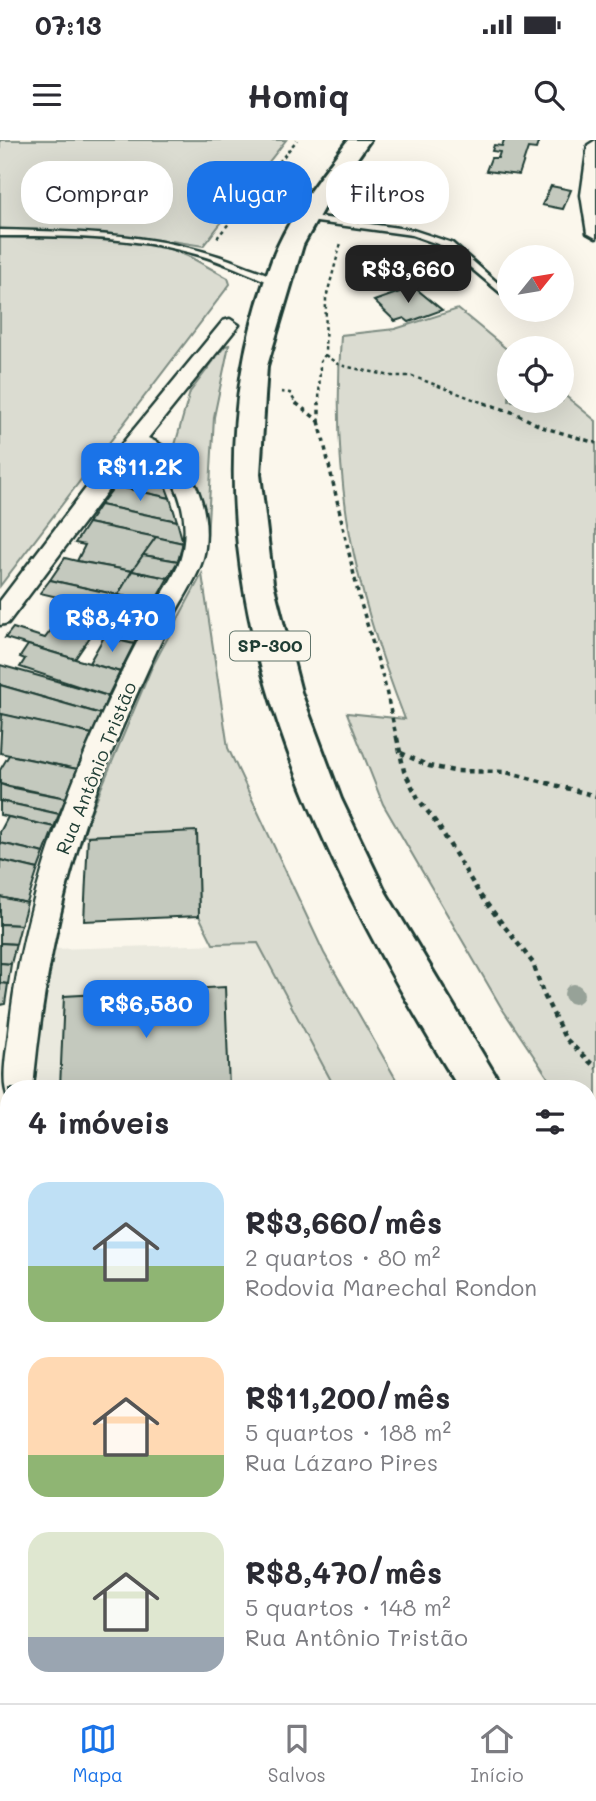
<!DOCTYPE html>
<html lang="pt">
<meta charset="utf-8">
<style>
:root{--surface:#fff;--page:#f7f7f7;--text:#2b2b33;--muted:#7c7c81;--line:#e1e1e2;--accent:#1a73e8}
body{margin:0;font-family:Mali,sans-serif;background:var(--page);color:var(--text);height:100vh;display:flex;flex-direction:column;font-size:26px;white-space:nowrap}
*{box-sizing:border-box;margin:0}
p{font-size:23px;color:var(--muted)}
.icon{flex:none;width:38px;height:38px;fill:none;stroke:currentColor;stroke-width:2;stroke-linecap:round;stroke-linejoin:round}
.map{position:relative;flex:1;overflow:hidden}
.details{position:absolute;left:0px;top:940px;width:597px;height:625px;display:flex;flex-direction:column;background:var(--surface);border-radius:28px 28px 0 0;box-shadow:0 7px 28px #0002}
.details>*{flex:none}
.top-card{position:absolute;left:21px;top:21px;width:555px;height:63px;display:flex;gap:14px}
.needle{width:46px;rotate:60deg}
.controls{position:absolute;left:497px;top:105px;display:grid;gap:14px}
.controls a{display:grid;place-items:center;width:77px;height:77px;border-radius:50%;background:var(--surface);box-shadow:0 7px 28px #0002;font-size:35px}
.price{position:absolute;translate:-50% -60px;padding:0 16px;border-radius:14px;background:var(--accent);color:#fff;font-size:23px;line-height:46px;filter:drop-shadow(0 2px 4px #0008)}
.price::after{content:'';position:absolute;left:50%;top:42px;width:21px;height:16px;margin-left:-10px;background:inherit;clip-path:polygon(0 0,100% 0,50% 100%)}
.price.selected{background:#222;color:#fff}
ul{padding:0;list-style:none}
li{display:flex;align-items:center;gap:21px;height:175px;padding:0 28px}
li span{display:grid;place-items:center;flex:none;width:196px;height:140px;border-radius:21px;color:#555}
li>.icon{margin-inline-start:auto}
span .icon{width:84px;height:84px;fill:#fffc;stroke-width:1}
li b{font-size:30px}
h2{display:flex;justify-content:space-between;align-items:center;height:84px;padding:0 28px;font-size:30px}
.tag{padding:0 24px;border-radius:28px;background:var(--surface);box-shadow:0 7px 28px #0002;font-size:24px;line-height:63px}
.tag.selected{background:var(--accent);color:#fff}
.status{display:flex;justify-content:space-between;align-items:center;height:49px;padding:0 35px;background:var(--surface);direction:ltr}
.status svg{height:19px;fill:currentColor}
header{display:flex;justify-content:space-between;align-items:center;height:91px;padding:0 28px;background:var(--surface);font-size:32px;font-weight:700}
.tabs{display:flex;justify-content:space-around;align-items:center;height:98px;border-top:2px solid var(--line);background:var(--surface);font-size:19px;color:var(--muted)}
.tabs a{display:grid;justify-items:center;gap:4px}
.tabs .selected{color:var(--accent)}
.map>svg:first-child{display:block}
.built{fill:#eae9de}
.green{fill:#dbdcd1;stroke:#7d8c82;stroke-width:2}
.building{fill:#c4c9be;stroke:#1f3d34;stroke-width:2}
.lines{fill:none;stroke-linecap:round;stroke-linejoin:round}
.service-casing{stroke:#1f3d34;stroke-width:5}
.minor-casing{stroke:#1f3d34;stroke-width:5}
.primary-casing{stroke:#1f3d34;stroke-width:6}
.path-far2{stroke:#1f3d34;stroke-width:2.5;stroke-dasharray:3.5 3.5;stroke-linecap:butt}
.path-far1{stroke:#1f3d34;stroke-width:3.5;stroke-dasharray:4.5 4.5;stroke-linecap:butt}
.path{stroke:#1f3d34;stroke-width:4.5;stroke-dasharray:5 5;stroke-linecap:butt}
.service{fill:#fbf7ec;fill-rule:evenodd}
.minor{fill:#fbf7ec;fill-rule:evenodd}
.primary{fill:#fbf7ec;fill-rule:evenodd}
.tree{fill:#97a298}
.labels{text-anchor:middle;stroke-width:5;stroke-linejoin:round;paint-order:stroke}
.shield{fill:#fbf7ec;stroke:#61756b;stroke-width:2}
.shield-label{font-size:18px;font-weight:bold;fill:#1f3d34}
.street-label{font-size:19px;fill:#1f3d34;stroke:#fbf7ec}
</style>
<div class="status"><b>07:13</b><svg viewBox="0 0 49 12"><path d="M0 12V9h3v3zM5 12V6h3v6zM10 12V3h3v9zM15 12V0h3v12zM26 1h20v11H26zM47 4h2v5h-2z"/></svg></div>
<header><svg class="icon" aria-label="menu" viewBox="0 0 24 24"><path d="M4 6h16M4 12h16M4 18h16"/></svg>Homiq<svg class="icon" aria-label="search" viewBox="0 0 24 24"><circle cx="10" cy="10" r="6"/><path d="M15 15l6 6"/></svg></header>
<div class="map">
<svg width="596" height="1563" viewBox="0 0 596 1563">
<rect width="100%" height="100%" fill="#fbf7ec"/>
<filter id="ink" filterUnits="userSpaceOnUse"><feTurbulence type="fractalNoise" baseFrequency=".0143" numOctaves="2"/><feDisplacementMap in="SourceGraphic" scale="14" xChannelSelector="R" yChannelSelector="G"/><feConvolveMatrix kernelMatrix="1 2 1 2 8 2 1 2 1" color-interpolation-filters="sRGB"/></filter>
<g filter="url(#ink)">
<polygon class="built" points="258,803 335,948 37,948 43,857 53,809"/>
<g class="green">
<polygon points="0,0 286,0 203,106 172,101 167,108 190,117 228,138 230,144 0,446"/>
<path d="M458,169L509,211V261H562V253L596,281V1008L588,997V948H555L501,867L383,664L347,573L405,579C352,443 331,342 341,195L395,189Z"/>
<polygon points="229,205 214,277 207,399 205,387 175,305 190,252 225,206"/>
<polygon points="202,434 228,608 324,813 401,948 335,948 258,803 213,804 199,776 197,692 81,696 151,529"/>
</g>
<g class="building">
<polygon points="504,0 539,0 536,9 528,8 519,35 486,31 491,18 498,18 500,12 492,11 494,5 502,6"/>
<polygon points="551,46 571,50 563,69 542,65"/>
<polygon points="414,147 442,170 409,182 404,178 395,181 374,161"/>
<polygon points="143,324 159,329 170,358 115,346 127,331"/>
<polygon points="115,346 170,358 177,381 100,365"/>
<polygon points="100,365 177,381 183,403 88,383"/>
<polygon points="88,383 156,397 132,431 77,421 85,405 75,403"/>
<polygon points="156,397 183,403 178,421 143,415"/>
<polygon points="143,415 178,421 168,438 132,431"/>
<polygon points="65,418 77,421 132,431 118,455 50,440"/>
<polygon points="132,431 168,438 154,463 118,455"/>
<polygon points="50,440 118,455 154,463 147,478 40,453"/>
<polygon points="70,460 147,478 134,504 54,486"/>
<polygon points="54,486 92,494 75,519 5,498 13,488 45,498"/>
<polygon points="104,497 134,504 120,532 89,523"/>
<polygon points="28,505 75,519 120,532 108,556 20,527 25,519 20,517"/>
<polygon points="0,525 53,540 108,556 101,574 0,545"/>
<polygon points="0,545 101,574 92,594 0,574"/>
<polygon points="2,574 92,594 77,629 0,613"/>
<polygon points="9,615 77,629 66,658 0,644 0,630"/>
<polygon points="0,644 9,647 66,658 59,674 0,661"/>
<polygon points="0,661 59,674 54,687 0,675"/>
<polygon points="8,677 54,687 44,713 0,703 0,692"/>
<polygon points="197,691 199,776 84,781 88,696"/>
<polygon points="0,703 44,713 38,729 0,720"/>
<polygon points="0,720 38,729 27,763 0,757"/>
<polygon points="0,757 27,763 21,785 0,784"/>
<polygon points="0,784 21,785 16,804 0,803"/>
<polygon points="0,803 16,804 11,824 0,823"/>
<polygon points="0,823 11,824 8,844 0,843"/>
<polygon points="0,843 8,844 5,864 0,865"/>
<polygon points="225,847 229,948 60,948 64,856"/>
<polygon points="588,1400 596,1402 594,1461 588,1460"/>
<polygon points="588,1544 590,1563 473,1563 472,1556 588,1556"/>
<polygon points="10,1556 59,1556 59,1563 9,1563"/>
<rect x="59" y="1556" width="70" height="7"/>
<polygon points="129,1556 183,1556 182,1563 129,1563"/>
<polygon points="183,1556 253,1556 253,1563 182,1563"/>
<polygon points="253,1556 289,1556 290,1563 253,1563"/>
<polygon points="321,1556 411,1556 412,1562 321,1563"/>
<polygon points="411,1556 472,1556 473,1560 412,1562"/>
</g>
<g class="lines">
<g class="service-casing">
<g id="service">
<polygon points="305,75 413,90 452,103 509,153 509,160 446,107 412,95 302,80 301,78"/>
<path d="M0,90C83,92 164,93 243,125C255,130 271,134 281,142L274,144C246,133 218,119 188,112C127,96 63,96 0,96Z"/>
</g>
</g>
<g class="minor-casing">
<g id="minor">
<polygon points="596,0 596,98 587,93 581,55 588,5"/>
<path d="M230,179L239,185L148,298C191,317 210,362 205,407C203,431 183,457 172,479C151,520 133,562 115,604C68,714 44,829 33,948H9V959C0,943 7,911 9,892C21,771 65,651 117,542C131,513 146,485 161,457C168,444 179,429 182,414C191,375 177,327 139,309L8,483L0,485V461L93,339L223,181Z"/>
<polygon points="9,1104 9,1299 0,1303 0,1108"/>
<polygon points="588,1300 596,1303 596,1340 588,1337"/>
<polygon points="9,1496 9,1538 0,1542 0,1500"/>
</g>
</g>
<g class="primary-casing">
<g id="primary">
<path d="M348,0H370L329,58L303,105L267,226L260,334L273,443L301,552L341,659L386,753L503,948H459C309,705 162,408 272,120C289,76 320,37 348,0Z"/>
<polygon points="588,1074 596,1077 596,1129 588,1125"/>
</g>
</g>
<g class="path-far2">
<polyline points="217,98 297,0"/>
<polyline points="325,215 339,225 391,236 412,236 489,265"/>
<polyline points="281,252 290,253 297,265"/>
<polyline points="319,265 320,222 325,215 326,158 341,103"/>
</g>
<g class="path-far1">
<polyline points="296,263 319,281 319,263"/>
<polyline points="484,263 515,273 542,287 596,303"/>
<polyline points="319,281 359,457 384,541 397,600"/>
</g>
<g class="path">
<polyline points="397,598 404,631 419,660 438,685 480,755 533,823 543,853 565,898 596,928"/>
<polyline points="401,613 429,626 454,631 506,632 596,656"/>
</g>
<use href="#service" class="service"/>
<use href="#minor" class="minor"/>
<use href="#primary" class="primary"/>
</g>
<circle class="tree" cx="574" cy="854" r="10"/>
</g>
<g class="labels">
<rect class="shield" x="230" y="491.5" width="80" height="29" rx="5"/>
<g class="shield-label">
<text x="270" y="512">SP-300</text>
</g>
<g class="street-label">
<text transform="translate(96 628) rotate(-68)" y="7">Rua Antônio Tristão</text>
</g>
</g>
</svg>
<div class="controls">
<a><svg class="needle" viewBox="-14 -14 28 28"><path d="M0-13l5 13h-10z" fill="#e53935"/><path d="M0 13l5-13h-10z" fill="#7c7c81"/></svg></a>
<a><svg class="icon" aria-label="locate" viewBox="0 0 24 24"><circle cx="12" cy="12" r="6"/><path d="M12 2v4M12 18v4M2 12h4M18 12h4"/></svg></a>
</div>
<b class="price selected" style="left:408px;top:165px">R$3,660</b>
<b class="price" style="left:140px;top:363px">R$11.2K</b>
<b class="price" style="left:112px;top:514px">R$8,470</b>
<b class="price" style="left:146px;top:900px">R$6,580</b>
<div class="top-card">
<a class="tag">Comprar</a>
<a class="tag selected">Alugar</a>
<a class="tag">Filtros</a>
</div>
<section class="details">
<h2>4 imóveis<svg class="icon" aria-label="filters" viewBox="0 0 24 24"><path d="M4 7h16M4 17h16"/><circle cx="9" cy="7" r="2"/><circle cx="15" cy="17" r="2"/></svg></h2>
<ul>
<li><span style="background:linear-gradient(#bfe0f5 60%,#8fb573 0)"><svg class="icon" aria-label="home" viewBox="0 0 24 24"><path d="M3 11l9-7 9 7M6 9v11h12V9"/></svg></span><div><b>R$3,660/mês</b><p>2 quartos · 80 m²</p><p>Rodovia Marechal Rondon</p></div></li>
<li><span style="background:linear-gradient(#ffd9b3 70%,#8fb573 0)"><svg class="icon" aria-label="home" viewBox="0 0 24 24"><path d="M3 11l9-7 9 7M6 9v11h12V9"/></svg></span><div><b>R$11,200/mês</b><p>5 quartos · 188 m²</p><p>Rua Lázaro Pires</p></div></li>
<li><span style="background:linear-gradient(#dfe7d0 75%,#9aa5b1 0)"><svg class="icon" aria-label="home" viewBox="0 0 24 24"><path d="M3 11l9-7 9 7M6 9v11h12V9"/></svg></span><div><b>R$8,470/mês</b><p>5 quartos · 148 m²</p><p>Rua Antônio Tristão</p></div></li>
</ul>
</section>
</div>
<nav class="tabs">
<a class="selected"><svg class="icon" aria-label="map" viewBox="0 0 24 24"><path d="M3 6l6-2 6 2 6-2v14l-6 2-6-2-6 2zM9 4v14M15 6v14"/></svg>Mapa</a>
<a><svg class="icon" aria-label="saved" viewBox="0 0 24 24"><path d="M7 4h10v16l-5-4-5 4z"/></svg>Salvos</a>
<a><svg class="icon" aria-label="home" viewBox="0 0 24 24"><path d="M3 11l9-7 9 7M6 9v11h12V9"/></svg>Início</a>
</nav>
